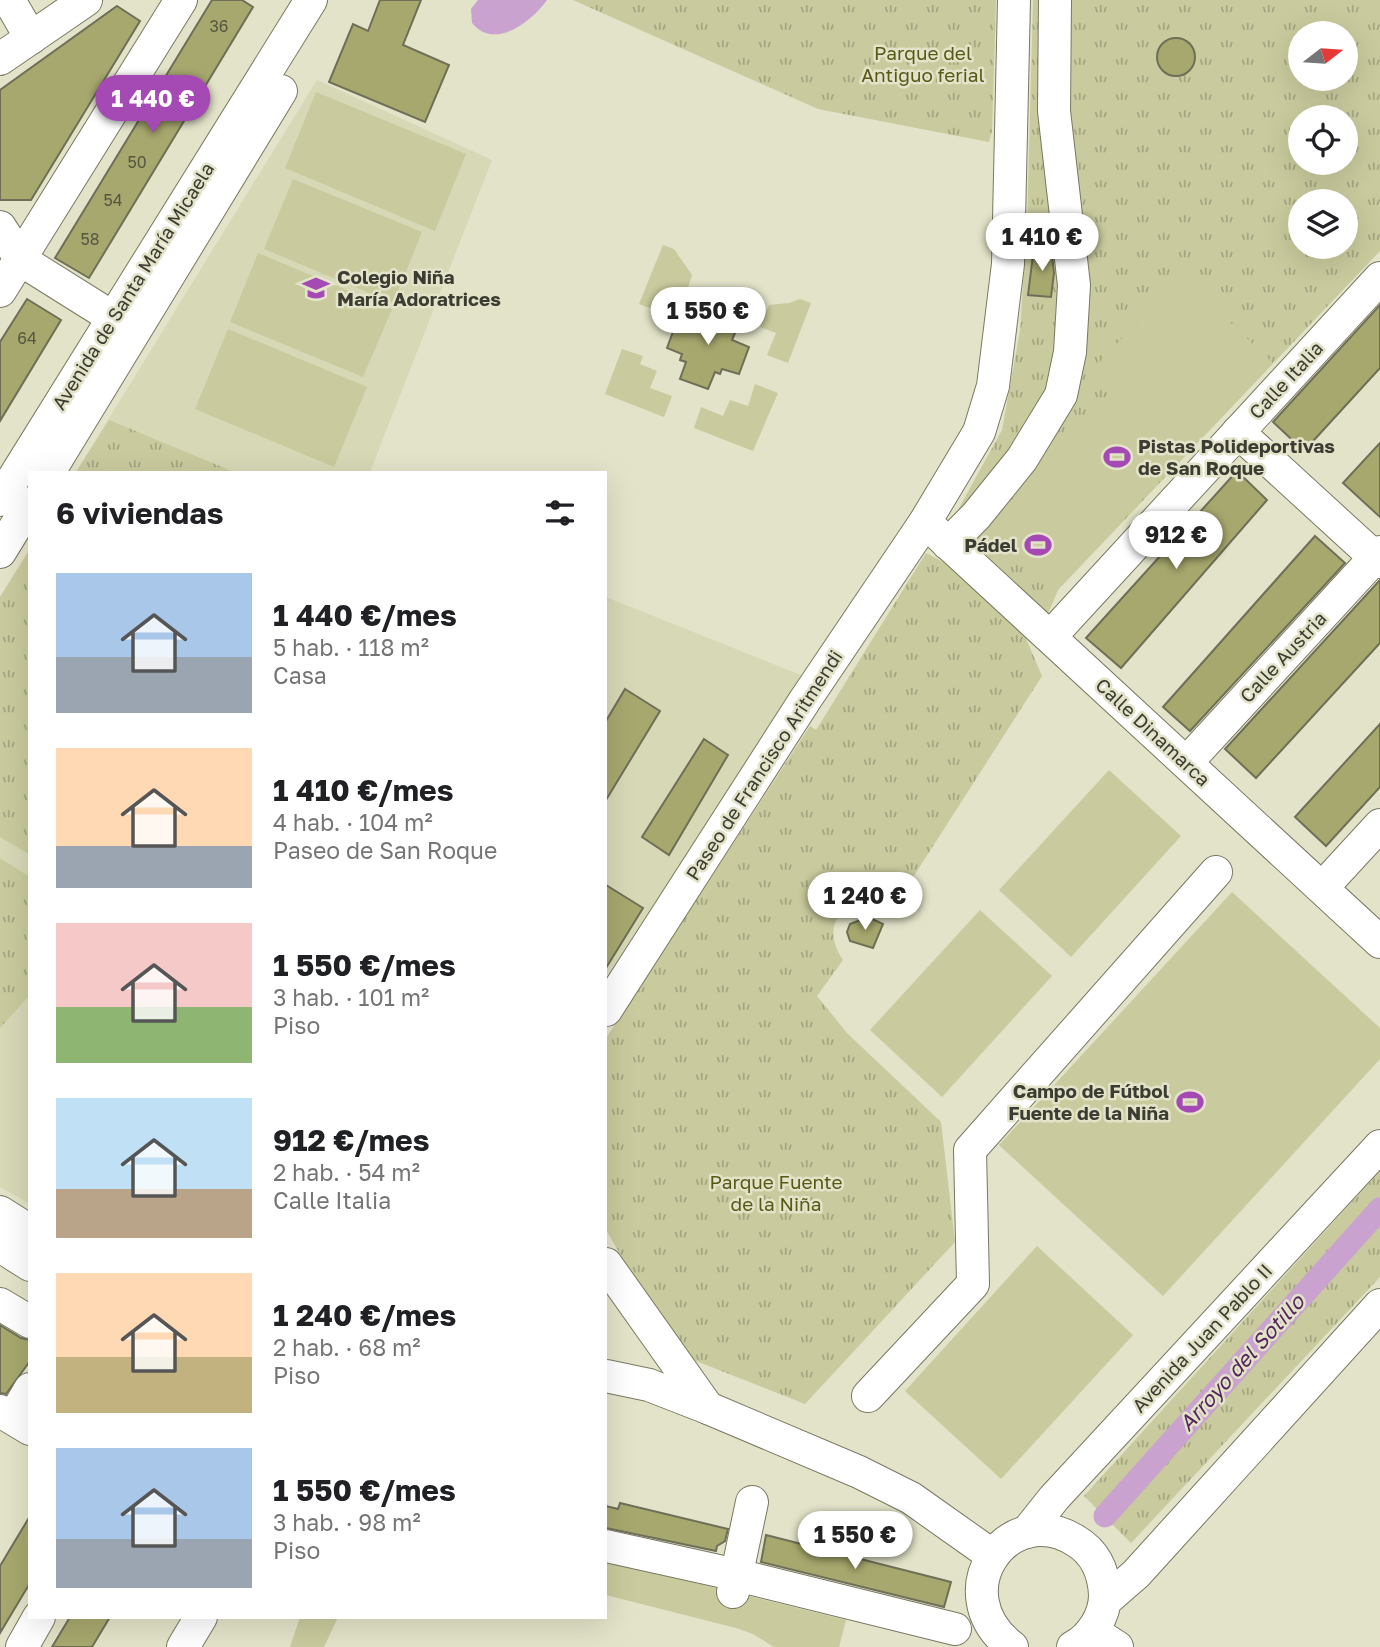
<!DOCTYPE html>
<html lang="es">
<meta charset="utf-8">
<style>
:root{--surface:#fff;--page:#f6f6f6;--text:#202124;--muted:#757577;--accent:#a54ab5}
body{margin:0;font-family:"Golos Text",sans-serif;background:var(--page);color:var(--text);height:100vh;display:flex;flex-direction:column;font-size:26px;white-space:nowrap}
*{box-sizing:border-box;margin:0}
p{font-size:23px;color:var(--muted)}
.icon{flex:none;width:38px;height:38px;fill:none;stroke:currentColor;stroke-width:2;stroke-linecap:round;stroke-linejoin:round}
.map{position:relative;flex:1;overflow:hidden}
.sheet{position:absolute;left:28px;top:471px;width:579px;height:1148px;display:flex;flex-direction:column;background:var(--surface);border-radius:0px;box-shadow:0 7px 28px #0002}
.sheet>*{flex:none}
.needle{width:46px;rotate:73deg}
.fabs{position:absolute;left:1288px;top:21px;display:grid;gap:14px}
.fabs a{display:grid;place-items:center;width:70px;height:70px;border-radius:50%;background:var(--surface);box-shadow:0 7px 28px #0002;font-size:35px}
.price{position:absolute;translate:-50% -60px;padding:0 16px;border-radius:24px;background:#fff;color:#222;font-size:23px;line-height:46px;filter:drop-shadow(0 2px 4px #0008)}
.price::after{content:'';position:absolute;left:50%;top:42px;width:21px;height:16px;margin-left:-10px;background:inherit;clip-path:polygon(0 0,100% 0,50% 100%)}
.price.active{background:var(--accent);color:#fff}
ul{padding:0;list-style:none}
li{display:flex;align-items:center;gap:21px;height:175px;padding:0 28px}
li span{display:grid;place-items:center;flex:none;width:196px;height:140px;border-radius:0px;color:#555}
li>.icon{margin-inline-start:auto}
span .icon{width:84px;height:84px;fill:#fffc;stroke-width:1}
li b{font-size:30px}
h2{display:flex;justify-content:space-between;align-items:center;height:84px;padding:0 28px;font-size:30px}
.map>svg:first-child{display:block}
.built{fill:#d7d8b6}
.grass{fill:url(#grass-tufts);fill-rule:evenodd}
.garden{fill:#c9ca9d}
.water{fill:#c9a2d0}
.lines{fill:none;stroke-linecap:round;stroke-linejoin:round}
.canal{stroke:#c9a2d0;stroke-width:23}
.building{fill:#a7a86e;stroke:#6f6f58;stroke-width:2}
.minor-casing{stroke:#797962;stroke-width:34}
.minor{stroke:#fff;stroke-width:32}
.labels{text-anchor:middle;stroke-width:5;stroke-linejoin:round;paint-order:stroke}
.number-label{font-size:16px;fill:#575741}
.park-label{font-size:19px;fill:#595815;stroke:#e2e3c8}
.poi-label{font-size:19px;font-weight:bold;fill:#3c3c32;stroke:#e2e3c8;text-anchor:start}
.street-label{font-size:19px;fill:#3c3c32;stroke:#e2e3c8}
.water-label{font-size:21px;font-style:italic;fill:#55255d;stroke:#e2e3c8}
</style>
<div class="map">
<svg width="1380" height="1647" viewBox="0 0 1380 1647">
<defs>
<pattern id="grass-tufts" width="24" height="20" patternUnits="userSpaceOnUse" patternTransform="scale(1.75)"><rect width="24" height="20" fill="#c9ca9d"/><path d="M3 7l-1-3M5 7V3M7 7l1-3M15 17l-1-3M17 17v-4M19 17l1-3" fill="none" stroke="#a4a581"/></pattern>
</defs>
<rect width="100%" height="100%" fill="#e2e3c8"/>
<g class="built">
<polygon points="317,80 492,160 370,472 76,472"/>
<polygon points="30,549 30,1204 0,1187 0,597"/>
<polygon points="606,597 803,676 606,978"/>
</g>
<g class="grass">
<polygon points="573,0 996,0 992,131 989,142 818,109"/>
<path d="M1033,0H1380V251L1058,590L1047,616L949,526L1002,430L1020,331L1027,227ZM1300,33H1346V79H1300ZM1300,117H1346V163H1300ZM1300,201H1346V247H1300Z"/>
<polygon points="109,420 234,472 76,472"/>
<polygon points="30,549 30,855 0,837 0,597"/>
<path d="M926,553L953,567L1024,634L1042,676L894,907C883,906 865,902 855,906C828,915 829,940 843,960L817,996L847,1033L941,1122L955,1242L805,1404L691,1359L634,1278L606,1230V1038L810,726L816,730Z"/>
<polygon points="0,858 30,877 30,995 0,1028"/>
<polygon points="1380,1171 1380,1277 1131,1543 1084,1496"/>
</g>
<g class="garden">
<polygon points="316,92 466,154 435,231 285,168"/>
<polygon points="293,179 422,232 393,303 264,249"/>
<polygon points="663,245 674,249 692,275 685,297 669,291 661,312 639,304"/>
<polygon points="258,253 392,309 363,377 230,322"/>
<polygon points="1181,276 1272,362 1057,590 989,524 1114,392 1092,370"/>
<polygon points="800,299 811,303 788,363 767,355 776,333 760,327 769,305 789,303"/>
<polygon points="228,329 367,387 334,467 195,409"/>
<polygon points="622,349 643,356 640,364 657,371 650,388 672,396 664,417 605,394"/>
<polygon points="755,384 778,393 753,451 694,428 701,407 723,416 730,400 748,406"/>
<polygon points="1109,770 1181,836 1071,957 999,890"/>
<polygon points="1232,892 1380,1028 1380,1059 1163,1296 999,1145"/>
<polygon points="980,910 1052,976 942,1097 870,1030"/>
<polygon points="1037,1246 1133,1335 1001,1479 905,1391"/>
<polygon points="606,1561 846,1620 839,1647 774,1647 753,1634 736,1628 606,1595"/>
<polygon points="300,1617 338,1617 324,1647 290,1647"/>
</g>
<path class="water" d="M478,0H547C532,21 495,51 472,23L471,9Z"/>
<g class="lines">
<polyline class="canal" points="1105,1516 1380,1209"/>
</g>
<g class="building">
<polygon points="212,0 242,0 253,7 89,278 55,258"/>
<polygon points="380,0 421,0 403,45 449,65 425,122 329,82 353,24 368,31"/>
<polygon points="117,6 140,21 31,200 0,200 0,90"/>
<circle cx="1176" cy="57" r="19"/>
<polygon points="1034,247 1051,247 1054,273 1051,297 1028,295"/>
<polygon points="27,299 61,320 0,421 0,342"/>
<polygon points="707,303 736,314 730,331 735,333 732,340 749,347 739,374 722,369 720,374 715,372 708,389 680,379 686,362 680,360 682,354 667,348 677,321 692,326 695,319 700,321"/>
<polygon points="1380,305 1380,368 1304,451 1273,422"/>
<polygon points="1380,443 1380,517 1343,483"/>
<polygon points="1237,471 1267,500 1121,668 1086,638"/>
<polygon points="1315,536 1345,563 1190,731 1163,707"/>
<polygon points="1380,580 1380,643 1256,778 1225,749"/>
<polygon points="625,689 660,711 606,800 606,721"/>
<polygon points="1380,724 1380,787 1326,846 1295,817"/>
<polygon points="704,739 728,755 669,855 642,837"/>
<polygon points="606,885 643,908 606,968"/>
<polygon points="868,917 883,924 873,948 850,941 847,932 850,924"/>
<polygon points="0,1325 21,1338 30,1340 30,1361 6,1394 0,1393"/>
<polygon points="620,1503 728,1529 725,1541 717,1546 716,1551 606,1528 606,1506 618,1509"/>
<polygon points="30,1516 30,1583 0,1633 0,1566"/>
<polygon points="766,1535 951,1582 944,1607 761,1562"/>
<polygon points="70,1617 110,1617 92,1647 52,1647"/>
</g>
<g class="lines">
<g class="minor-casing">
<g id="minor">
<polyline points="9,0 31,38"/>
<polyline points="0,59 86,0"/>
<polyline points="0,227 21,260 131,329"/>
<polyline points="0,291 181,0"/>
<polyline points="1238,432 1380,562"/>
<polyline points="49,472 281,91"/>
<polyline points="0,500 311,0"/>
<polyline points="925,522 1380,942"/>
<polyline points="948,544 976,516 1022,459 1061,395 1070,352 1074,285 1054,111 1055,0"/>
<polyline points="0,552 30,503"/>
<polyline points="1050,637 1380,278"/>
<polyline points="1187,762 1380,552"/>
<polyline points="1322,888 1380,825"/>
<polyline points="606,1010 805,700 925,522 979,432 993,386 1008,264 1014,0"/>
<polyline points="0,1212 30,1231"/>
<polyline points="0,1246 30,1265"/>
<polyline points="606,1264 708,1408"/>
<polyline points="0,1304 30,1322"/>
<polyline points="606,1376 649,1385 708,1408 859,1472 911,1498 993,1556"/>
<polyline points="868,1396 973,1284 970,1150 1216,872"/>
<polyline points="0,1411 30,1429"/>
<polyline points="13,1418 30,1389"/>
<polyline points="1027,1532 1054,1498 1380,1146"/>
<polyline points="606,1546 737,1575 955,1629"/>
<polyline points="733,1592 752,1502"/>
<polyline points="1105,1601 1136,1574 1380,1305"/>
<polyline points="1092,1631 1117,1647"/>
<polyline points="22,1647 39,1617"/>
<polyline points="183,1647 201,1617"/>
<path d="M1012,1647C941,1592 1009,1498 1076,1541C1096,1553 1104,1572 1105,1595C1105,1616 1091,1638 1073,1647"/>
</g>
</g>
<use href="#minor" class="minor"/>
</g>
<defs>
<g id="school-bare" transform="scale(2.1)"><path d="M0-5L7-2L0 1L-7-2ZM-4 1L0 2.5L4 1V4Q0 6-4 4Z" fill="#a54ab5" stroke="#e2e3c8" stroke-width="2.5" paint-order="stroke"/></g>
<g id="stadium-bare" transform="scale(2.1)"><path d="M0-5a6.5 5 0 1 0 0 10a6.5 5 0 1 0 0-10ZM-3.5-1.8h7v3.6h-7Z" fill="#a54ab5" stroke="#e2e3c8" stroke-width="2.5" paint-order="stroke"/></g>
</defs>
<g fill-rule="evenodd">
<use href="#school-bare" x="316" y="288"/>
<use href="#stadium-bare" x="1117" y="457"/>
<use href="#stadium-bare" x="1038" y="545"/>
<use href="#stadium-bare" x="1190" y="1102"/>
</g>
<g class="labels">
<g class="number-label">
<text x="219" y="32">36</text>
<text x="137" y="168">50</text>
<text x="113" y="206">54</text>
<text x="90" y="245">58</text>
<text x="27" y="344">64</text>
</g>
<g class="park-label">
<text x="923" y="60">Parque del<tspan x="923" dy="22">Antiguo ferial</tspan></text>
<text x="776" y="1189">Parque Fuente<tspan x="776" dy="22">de la Niña</tspan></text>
</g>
<g class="poi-label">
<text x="337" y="284">Colegio Niña<tspan x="337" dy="22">María Adoratrices</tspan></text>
<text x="1138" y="453">Pistas Polideportivas<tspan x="1138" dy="22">de San Roque</tspan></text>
<text x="1017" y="552" text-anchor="end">Pádel</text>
<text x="1169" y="1098" text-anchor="end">Campo de Fútbol<tspan x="1169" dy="22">Fuente de la Niña</tspan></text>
</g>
<g class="street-label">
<text transform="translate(133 286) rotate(-58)" y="7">Avenida de Santa María Micaela</text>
<text transform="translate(1286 380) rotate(-47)" y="7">Calle Italia</text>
<text transform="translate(1283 657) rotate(-47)" y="7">Calle Austria</text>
<text transform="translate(1153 732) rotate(43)" y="7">Calle Dinamarca</text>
<text transform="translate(764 765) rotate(-57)" y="7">Paseo de Francisco Aritmendi</text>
<text transform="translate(1202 1338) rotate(-47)" y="7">Avenida Juan Pablo II</text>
</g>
<g class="water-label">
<text transform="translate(1242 1363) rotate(-48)" y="7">Arroyo del Sotillo</text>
</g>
</g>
</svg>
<div class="fabs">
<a><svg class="needle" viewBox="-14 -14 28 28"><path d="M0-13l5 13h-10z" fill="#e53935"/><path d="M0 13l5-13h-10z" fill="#757577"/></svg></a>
<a><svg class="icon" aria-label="locate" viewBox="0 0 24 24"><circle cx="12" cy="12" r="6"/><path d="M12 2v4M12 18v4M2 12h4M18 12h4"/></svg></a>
<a><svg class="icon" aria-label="layers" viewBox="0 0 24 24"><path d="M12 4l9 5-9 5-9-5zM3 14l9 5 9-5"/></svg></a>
</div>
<b class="price active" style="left:153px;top:135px">1 440 €</b>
<b class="price" style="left:1042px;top:273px">1 410 €</b>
<b class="price" style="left:708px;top:347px">1 550 €</b>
<b class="price" style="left:1176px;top:571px">912 €</b>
<b class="price" style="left:865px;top:932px">1 240 €</b>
<b class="price" style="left:855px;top:1571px">1 550 €</b>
<section class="sheet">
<h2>6 viviendas<svg class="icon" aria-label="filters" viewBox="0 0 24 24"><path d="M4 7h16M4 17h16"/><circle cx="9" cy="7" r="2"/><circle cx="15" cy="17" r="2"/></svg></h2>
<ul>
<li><span style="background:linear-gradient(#a9c7e8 60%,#9aa5b1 0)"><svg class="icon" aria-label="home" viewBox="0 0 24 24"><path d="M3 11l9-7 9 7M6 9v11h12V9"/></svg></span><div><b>1 440 €/mes</b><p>5 hab. · 118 m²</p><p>Casa</p></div></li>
<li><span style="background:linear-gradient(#ffd9b3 70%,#9aa5b1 0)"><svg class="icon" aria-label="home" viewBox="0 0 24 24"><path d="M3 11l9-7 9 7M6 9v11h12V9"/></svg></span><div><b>1 410 €/mes</b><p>4 hab. · 104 m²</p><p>Paseo de San Roque</p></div></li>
<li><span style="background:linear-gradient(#f6c9c9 60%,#8fb573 0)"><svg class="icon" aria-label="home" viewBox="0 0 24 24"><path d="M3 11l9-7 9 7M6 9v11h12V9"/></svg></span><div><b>1 550 €/mes</b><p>3 hab. · 101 m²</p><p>Piso</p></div></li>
<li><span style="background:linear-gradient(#bfe0f5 65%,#b9a48a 0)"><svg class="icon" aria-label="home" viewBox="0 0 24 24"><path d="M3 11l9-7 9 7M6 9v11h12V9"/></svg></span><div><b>912 €/mes</b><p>2 hab. · 54 m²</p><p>Calle Italia</p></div></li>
<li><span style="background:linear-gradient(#ffd9b3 60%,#c2b280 0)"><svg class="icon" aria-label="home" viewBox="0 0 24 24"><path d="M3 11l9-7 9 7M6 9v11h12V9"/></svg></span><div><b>1 240 €/mes</b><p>2 hab. · 68 m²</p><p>Piso</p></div></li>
<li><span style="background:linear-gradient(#a9c7e8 65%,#9aa5b1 0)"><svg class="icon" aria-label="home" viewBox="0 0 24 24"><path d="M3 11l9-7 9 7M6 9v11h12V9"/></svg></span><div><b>1 550 €/mes</b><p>3 hab. · 98 m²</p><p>Piso</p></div></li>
</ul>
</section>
</div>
